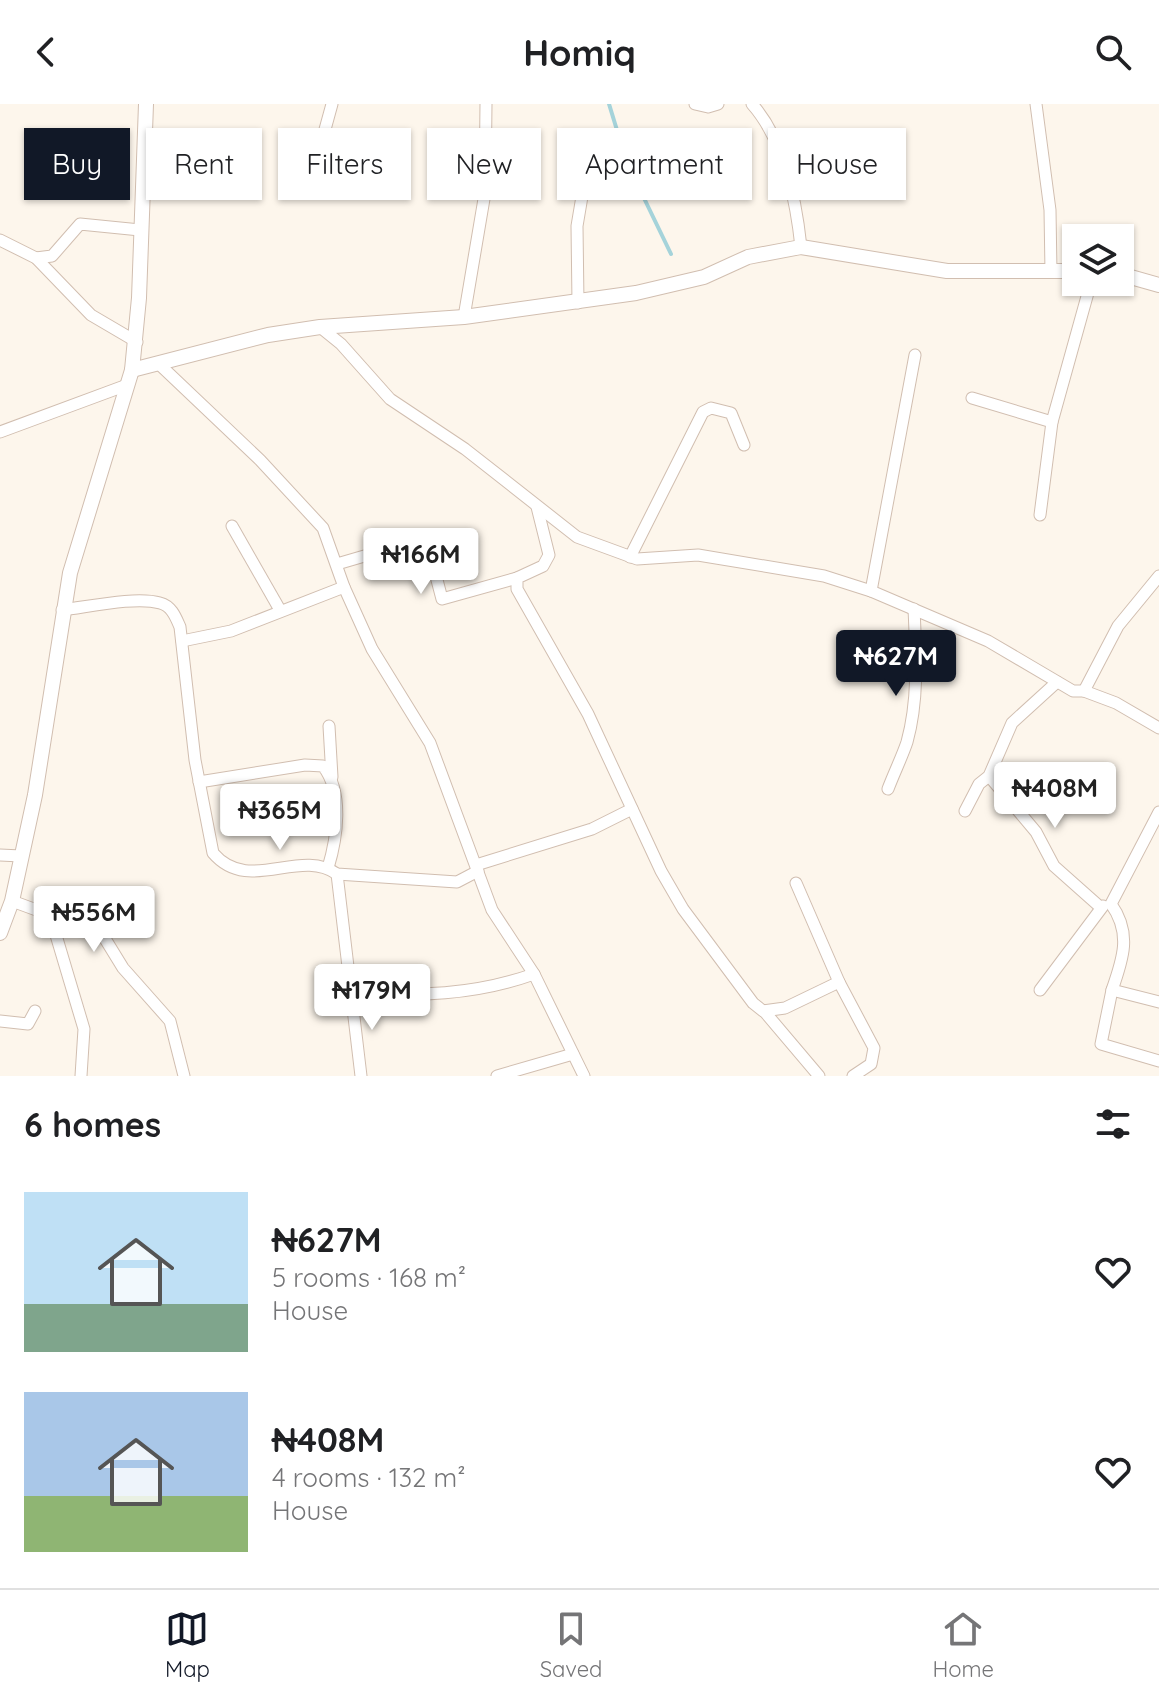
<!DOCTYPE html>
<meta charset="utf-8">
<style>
:root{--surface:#fff;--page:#f6f6f6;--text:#202124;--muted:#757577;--line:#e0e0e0;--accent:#111827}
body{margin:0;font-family:Quicksand,sans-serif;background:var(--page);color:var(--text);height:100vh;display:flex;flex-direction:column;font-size:30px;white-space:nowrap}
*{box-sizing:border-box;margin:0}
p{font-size:26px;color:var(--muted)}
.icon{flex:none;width:44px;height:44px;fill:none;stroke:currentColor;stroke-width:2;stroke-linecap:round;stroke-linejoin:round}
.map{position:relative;height:972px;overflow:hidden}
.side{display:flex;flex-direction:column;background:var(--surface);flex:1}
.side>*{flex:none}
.top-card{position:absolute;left:24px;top:24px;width:1112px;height:72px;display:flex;gap:16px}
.tools{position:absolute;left:1062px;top:120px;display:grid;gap:16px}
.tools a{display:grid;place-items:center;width:72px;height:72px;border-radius:0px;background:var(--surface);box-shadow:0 2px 6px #0004;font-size:40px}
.price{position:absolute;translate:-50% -68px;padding:0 18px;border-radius:8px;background:#fff;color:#222;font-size:26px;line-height:52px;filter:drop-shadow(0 2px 4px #0008)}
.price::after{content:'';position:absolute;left:50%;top:48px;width:24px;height:18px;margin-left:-12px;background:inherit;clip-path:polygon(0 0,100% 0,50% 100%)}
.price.current{background:var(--accent);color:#fff}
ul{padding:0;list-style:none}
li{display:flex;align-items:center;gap:24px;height:200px;padding:0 24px}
li span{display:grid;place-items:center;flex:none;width:224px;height:160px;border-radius:0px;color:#555}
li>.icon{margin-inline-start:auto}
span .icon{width:96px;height:96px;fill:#fffc;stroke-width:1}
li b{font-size:34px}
h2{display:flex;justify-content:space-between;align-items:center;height:96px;padding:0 24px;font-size:34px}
.chip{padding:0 28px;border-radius:0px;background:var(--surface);box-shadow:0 2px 6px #0004;font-size:28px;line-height:72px}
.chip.current{background:var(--accent);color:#fff}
header{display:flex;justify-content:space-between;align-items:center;height:104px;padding:0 24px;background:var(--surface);font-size:36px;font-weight:800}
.tabs{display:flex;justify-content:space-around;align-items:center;height:112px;border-top:2px solid var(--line);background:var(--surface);font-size:22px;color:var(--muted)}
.tabs a{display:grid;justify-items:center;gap:4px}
.tabs .current{color:var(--accent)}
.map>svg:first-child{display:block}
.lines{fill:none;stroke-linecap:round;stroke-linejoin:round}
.stream{stroke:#a5d3da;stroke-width:4}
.minor-casing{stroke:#d1beb0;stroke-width:13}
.tertiary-casing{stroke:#d1beb0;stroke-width:16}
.minor{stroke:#fff;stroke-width:11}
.tertiary{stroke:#fff;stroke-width:14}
</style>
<header><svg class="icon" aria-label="back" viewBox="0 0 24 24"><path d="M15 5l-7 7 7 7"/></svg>Homiq<svg class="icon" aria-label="search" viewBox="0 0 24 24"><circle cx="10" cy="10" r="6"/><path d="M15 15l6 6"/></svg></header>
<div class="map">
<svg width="1159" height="972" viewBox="0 0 1159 972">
<rect width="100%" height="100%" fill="#fdf6ec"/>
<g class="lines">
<polyline class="stream" points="609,0 627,59 671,150"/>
<g class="minor-casing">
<g id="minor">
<polyline points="695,0 708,3 718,0"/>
<path d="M752,0C784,36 796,96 801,143"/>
<polyline points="1036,0 1050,106 1051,168"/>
<polyline points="321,40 332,0"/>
<polyline points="0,136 36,154 91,211 137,238"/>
<polyline points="36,154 52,152 80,120 140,126"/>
<polyline points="578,199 577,122 589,51"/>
<polyline points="464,213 485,89 486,0"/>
<polyline points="320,223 341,240 390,295 465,345 577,433 637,455 698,451 824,472 871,487 988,537 1073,587 1084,587"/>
<polyline points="160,261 260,356 323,424 344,483 372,545 430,639 492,806 534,870 584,972"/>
<polyline points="972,294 1052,318"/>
<polyline points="0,328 127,281"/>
<polyline points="537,403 549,451 543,462 517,474 517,485 588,610 661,767 683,805 753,899 763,907 785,904 839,878"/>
<polyline points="1040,411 1052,318 1091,178"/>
<polyline points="232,422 280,506"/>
<polyline points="630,453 703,308 711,304 731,309 744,341"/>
<polyline points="337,460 426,434 442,495 517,474"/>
<polyline points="1159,472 1118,522 1084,587 1116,599 1159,624"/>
<polyline points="871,487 915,251"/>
<path d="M62,506C88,503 136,492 160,499C172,502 176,514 180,523L195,656L213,749C249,791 299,743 337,770L457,778L478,767"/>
<polyline points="182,537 231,527 344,483"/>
<polyline points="329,622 332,673"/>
<polyline points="989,672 1036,728 1054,762 1099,802"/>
<path d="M199,678L305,661L323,662C344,689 337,734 328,764"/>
<path d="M888,685C894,669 902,653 907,638C919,595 916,548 914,505"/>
<polyline points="965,707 979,680 989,672 1012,619 1057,578"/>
<path d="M1159,708L1111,800C1132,829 1123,855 1112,886L1159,898"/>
<polyline points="0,751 21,752"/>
<polyline points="476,761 592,725 632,705"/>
<polyline points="337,770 361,972"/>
<polyline points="796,779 839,878 874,944 871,960 853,972"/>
<polyline points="12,797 50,811 96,820 123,864 170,917 184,972"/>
<polyline points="50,811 84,925 81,972"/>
<polyline points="1040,886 1103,802"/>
<polyline points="1112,886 1101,940 1159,957"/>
<path d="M354,888C416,893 475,891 534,870"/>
<polyline points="764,907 819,972"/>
<polyline points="0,917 28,920 35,907"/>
<polyline points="497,972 573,950"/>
</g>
</g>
<g class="tertiary-casing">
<g id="tertiary">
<polyline points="1120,170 1159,181"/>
<polyline points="132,266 268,231 320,223 464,213 636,189 704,173 748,153 801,143 947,167 1076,167"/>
<polyline points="0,829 12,797 35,691 70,469 132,266 139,194 146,0"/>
</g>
</g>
<use href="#minor" class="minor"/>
<use href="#tertiary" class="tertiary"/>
</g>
</svg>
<div class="tools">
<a><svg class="icon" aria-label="layers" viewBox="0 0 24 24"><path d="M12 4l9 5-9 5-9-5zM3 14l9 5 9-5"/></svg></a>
</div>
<b class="price" style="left:421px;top:492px">₦166M</b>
<b class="price current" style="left:896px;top:594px">₦627M</b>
<b class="price" style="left:1055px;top:726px">₦408M</b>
<b class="price" style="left:280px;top:748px">₦365M</b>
<b class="price" style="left:94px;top:850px">₦556M</b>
<b class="price" style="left:372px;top:928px">₦179M</b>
<div class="top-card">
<a class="chip current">Buy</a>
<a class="chip">Rent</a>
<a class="chip">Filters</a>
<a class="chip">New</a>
<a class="chip">Apartment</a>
<a class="chip">House</a>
</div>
</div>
<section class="side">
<h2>6 homes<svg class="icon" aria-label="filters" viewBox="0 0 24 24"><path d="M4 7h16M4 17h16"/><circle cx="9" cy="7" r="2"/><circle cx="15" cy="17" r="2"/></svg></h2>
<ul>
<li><span style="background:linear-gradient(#bfe0f5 70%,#7fa58c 0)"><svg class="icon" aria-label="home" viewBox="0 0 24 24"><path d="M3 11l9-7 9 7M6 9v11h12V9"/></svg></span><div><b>₦627M</b><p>5 rooms · 168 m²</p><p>House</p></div><svg class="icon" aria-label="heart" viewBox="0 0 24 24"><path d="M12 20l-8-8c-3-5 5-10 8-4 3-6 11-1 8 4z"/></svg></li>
<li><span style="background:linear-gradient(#a9c7e8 65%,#8fb573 0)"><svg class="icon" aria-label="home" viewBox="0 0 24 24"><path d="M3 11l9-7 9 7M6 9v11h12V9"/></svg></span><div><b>₦408M</b><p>4 rooms · 132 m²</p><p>House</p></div><svg class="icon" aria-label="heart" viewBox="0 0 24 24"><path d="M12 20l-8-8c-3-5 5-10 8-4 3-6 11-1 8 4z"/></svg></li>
</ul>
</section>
<nav class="tabs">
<a class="current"><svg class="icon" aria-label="map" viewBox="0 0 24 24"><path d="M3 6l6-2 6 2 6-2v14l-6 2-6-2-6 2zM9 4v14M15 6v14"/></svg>Map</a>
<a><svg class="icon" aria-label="saved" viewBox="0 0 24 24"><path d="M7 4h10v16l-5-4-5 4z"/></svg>Saved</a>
<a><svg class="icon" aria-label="home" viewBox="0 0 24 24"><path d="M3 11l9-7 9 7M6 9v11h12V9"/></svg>Home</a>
</nav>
